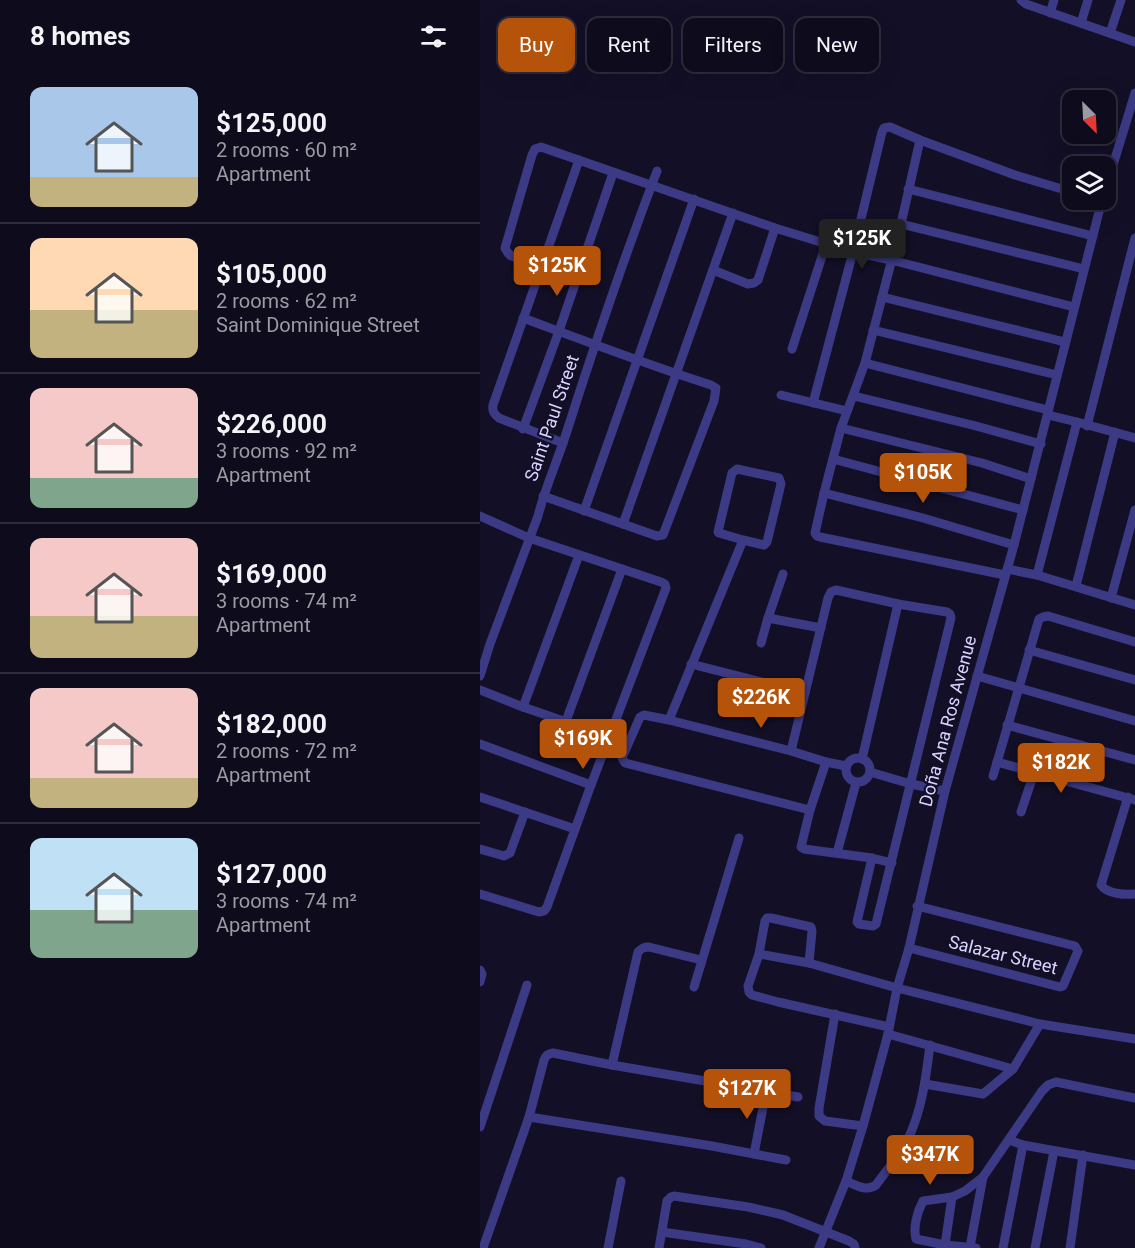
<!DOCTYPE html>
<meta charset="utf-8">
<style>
:root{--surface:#0e0b1c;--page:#1c1929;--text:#f1f3f6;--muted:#9b9ba3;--line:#2e2b3b;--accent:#b45309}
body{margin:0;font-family:Roboto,sans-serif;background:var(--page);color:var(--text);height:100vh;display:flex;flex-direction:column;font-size:22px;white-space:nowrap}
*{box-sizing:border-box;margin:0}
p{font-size:20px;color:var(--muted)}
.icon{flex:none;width:33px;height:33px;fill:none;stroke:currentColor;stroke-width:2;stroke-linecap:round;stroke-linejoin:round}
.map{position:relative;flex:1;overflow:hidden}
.sheet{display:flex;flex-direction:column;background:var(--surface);width:480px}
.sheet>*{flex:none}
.hud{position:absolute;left:18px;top:18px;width:546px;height:54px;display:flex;gap:12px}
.needle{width:39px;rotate:156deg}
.buttons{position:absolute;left:582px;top:90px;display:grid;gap:12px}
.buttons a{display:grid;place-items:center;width:54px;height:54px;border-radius:12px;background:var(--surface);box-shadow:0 6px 24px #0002,0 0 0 2px var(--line);font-size:30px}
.price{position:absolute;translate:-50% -51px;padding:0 14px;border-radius:6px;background:var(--accent);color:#fff;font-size:20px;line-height:39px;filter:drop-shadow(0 2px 3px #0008)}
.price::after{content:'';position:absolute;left:50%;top:36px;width:18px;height:14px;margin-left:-9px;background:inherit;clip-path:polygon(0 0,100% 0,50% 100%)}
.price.active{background:#222;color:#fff}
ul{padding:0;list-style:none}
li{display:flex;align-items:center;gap:18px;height:150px;padding:0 30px}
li+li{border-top:2px solid var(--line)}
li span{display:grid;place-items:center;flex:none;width:168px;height:120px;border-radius:12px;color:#555}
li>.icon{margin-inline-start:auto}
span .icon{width:72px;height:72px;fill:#fffc;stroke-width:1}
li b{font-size:26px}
h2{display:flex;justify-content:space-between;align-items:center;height:72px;padding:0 30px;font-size:26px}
.pill{padding:0 21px;border-radius:12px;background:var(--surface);box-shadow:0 6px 24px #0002,0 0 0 2px var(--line);font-size:21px;line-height:54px}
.pill.active{background:var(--accent);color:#fff}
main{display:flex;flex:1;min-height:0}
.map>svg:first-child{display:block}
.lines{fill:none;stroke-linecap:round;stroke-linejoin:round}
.minor{stroke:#3d3a85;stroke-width:9}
.labels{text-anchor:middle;stroke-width:4.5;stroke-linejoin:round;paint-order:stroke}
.street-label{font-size:18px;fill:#d9d4ff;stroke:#130f26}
</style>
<main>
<section class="sheet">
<h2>8 homes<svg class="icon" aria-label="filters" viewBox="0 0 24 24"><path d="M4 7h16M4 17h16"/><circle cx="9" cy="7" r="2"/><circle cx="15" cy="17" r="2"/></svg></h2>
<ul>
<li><span style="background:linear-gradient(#a9c7e8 75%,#c2b280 0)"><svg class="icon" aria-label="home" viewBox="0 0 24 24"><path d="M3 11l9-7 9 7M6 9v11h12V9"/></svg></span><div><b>$125,000</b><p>2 rooms · 60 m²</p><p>Apartment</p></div></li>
<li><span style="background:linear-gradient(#ffd9b3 60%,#c2b280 0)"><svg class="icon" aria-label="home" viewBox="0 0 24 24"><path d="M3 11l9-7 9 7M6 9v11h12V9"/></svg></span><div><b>$105,000</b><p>2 rooms · 62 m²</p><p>Saint Dominique Street</p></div></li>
<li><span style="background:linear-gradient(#f6c9c9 75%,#7fa58c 0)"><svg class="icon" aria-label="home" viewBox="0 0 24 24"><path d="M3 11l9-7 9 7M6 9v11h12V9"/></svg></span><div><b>$226,000</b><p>3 rooms · 92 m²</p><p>Apartment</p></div></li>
<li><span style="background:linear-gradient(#f6c9c9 65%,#c2b280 0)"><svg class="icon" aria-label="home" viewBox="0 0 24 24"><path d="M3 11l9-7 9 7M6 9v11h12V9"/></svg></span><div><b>$169,000</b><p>3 rooms · 74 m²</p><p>Apartment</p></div></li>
<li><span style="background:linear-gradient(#f6c9c9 75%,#c2b280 0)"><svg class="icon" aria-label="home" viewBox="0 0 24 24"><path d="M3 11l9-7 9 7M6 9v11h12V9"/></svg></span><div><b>$182,000</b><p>2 rooms · 72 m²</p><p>Apartment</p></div></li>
<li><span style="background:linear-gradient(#bfe0f5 60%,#7fa58c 0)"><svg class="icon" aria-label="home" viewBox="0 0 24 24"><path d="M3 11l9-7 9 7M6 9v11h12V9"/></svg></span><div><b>$127,000</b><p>3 rooms · 74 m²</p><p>Apartment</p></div></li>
</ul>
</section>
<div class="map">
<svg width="655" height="1248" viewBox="0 0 655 1248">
<rect width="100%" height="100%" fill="#130f26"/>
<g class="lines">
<g class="minor">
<polyline points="541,0 546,4 655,42"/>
<polyline points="570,13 574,0"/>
<polyline points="601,23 608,0"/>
<polyline points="630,33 641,0"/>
<polyline points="440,140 421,224 385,363 361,428 344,493 335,533 337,536 340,537 525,575"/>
<polyline points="626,188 655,93"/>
<polyline points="428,189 613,236"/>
<polyline points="421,224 604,269"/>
<polyline points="62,265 31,256 28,253 25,248 52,155 55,149 61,147 295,228 373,252 411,260 594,307"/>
<polyline points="233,270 268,284 274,283 278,280 295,228"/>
<polyline points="402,297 585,342"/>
<path d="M43,318C105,341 168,365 231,385L236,388L234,401L183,535L177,536L63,496"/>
<polyline points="393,330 577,375"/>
<polyline points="312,349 346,244"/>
<polyline points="385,363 568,410"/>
<polyline points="301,395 367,411"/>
<polyline points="374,396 496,426 561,444"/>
<polyline points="333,403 373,252 402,132 404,128 410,127 440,140 535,175 592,192"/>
<polyline points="568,415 597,422 655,438"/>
<polyline points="607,426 655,238"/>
<polyline points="361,428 502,463 551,479"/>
<polyline points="43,429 79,331 133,173"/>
<path d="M83,443L19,418C14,414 12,411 13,405L99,160"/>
<polyline points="353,459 543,510"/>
<polyline points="344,493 443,518 534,545"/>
<polyline points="104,511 214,199"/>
<polyline points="0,516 49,538 181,582 185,584 186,588 111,785 67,907 64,911 59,912 0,894"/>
<polyline points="143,524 253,213"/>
<polyline points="263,540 284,545 287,542 301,484 299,478 257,469 252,473 238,532 239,533 263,540 189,720 164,715 160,717 142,758 145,763 330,810"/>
<polyline points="527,569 557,575 655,605"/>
<polyline points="303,574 288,618 341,628"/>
<polyline points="557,575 597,422"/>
<polyline points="596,586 635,432"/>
<polyline points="631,598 655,510"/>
<polyline points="281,643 288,618"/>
<polyline points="549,650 655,680"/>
<polyline points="211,664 325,693"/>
<path d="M0,676L10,644L58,516C65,488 77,462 86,434C114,346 144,258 177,171"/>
<polyline points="497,676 655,721"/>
<polyline points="0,690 43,707 130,737"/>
<polyline points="43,707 99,555"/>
<polyline points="189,720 311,751 346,762 366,766"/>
<polyline points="86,721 142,569"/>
<polyline points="527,725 655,760"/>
<polyline points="0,744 111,785"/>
<polyline points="311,751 348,598 351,592 356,590 418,604 467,612 470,614 471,618 396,924 393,926 379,924 377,922 392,858"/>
<circle cx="378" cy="770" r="12"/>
<polyline points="382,759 418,604"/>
<polyline points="346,762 330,810 321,847 324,849 392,858 412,863"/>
<polyline points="517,762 655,800"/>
<polyline points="390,772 431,784 465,791"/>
<polyline points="513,776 559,619 563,617 568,616 655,642"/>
<polyline points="0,797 95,829"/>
<path d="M648,797L621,885C627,894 645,895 655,894"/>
<polyline points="541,812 554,773"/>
<polyline points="0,849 24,856 30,853 45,812"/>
<polyline points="357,853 376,783"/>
<polyline points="429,948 580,987 583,986 598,951 595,946 437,906"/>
<polyline points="279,954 329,963 417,988 560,1024 655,1039"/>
<polyline points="329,963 332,931 331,927 291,918 287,918 285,921 279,954 268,986 269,992 272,995 298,1002 409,1027"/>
<polyline points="0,970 2,974 0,982"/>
<polyline points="214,987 259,838"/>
<polyline points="355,1014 339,1108 339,1116 345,1121 383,1126"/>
<polyline points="408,1034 533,1069"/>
<path d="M132,1065L158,952C162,948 164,947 169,947L221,960"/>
<polyline points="445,1084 503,1094 533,1069 560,1024"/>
<polyline points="49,1117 232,1146 306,1160"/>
<polyline points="0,1127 47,985"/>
<polyline points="529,1140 543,1145 655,1165"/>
<polyline points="274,1154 286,1092"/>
<path d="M366,1181C376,1185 386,1192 396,1185C406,1171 420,1155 428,1139C442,1110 446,1077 450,1045"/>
<polyline points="182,1232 266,1244 281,1248"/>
<polyline points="465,1245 472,1197"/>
<polyline points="490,1247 503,1177"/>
<path d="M3,1248L49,1117L64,1060C66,1055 68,1054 73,1053L132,1065L318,1097"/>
<polyline points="128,1248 141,1181"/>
<polyline points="179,1248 187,1201 191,1197 194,1196 268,1207 303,1215 369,1241 374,1244 375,1248"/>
<polyline points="339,1248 366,1181 383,1126 408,1034 417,988 429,948 465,791 534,545 622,200"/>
<path d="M496,1248L465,1245L436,1239C433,1228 437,1212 443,1201L472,1197L485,1191L503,1177L562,1091L568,1085L576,1082L655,1098"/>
<polyline points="523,1248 543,1145"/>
<polyline points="555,1248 574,1151"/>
<polyline points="590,1248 603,1155"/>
</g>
</g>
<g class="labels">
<g class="street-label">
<text transform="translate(72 418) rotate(-71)" y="6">Saint Paul Street</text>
<text transform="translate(468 721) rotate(-75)" y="6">Doña Ana Ros Avenue</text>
<text transform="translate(523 955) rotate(14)" y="6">Salazar Street</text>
</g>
</g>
</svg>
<div class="buttons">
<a><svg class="needle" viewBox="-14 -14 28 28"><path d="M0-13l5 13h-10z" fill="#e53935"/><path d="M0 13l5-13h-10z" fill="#9b9ba3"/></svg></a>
<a><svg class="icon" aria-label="layers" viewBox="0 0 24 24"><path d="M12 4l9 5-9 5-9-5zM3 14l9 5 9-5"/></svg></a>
</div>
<b class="price active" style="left:382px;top:270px">$125K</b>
<b class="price" style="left:77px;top:297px">$125K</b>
<b class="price" style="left:443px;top:504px">$105K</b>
<b class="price" style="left:281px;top:729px">$226K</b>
<b class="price" style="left:103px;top:770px">$169K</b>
<b class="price" style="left:581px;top:794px">$182K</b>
<b class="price" style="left:267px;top:1120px">$127K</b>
<b class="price" style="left:450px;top:1186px">$347K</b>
<div class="hud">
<a class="pill active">Buy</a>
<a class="pill">Rent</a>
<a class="pill">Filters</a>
<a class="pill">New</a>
</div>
</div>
</main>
